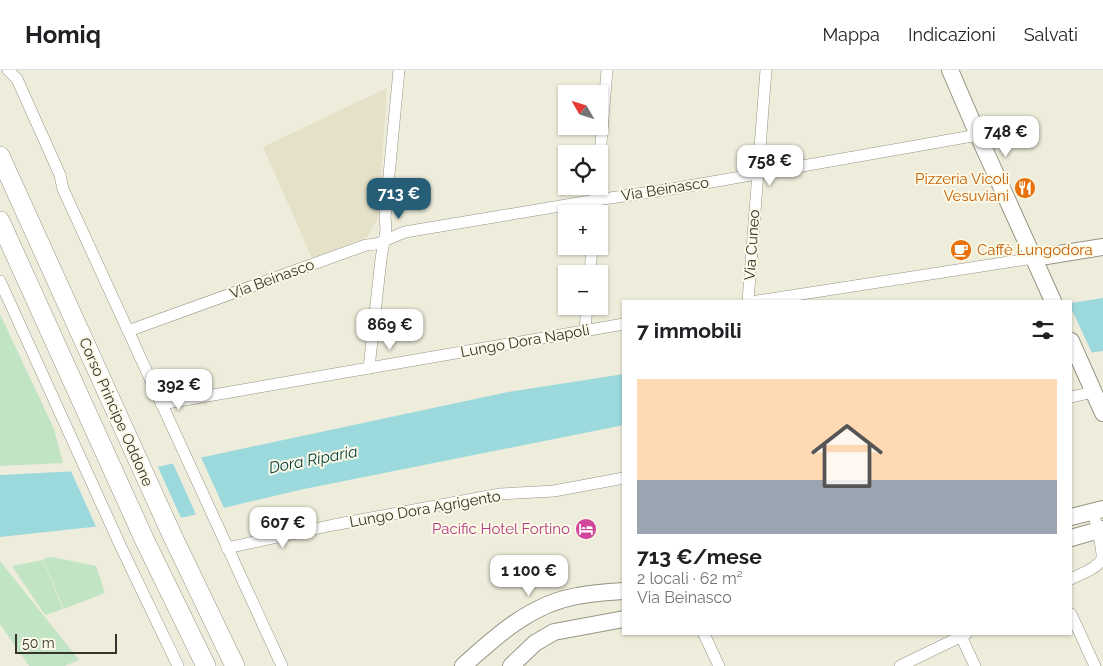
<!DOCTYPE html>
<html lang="it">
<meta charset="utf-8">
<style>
:root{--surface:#fff;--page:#f2f2f2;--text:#202124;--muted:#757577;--line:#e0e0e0;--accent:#265e78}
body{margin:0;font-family:Raleway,sans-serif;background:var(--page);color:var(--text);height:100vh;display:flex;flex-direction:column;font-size:19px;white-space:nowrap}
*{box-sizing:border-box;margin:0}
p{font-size:16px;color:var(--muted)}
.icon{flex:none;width:28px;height:28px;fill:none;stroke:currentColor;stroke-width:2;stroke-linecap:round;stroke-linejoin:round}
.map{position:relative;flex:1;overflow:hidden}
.side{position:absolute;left:622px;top:230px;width:450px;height:335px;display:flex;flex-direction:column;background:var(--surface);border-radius:0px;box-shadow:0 1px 4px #0004}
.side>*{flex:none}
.needle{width:32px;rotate:309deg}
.tools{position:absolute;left:558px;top:15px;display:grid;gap:10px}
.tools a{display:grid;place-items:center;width:50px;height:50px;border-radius:0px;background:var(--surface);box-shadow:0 1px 4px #0004;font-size:25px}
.scale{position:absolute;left:15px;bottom:12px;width:102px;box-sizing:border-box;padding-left:5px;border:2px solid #34332c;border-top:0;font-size:14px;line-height:18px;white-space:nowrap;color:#34332c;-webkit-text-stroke:4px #fcf9e7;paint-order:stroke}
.price{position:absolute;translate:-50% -42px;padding:0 11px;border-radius:10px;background:#fff;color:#222;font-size:16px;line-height:32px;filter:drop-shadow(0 1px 2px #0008)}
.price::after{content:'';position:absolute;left:50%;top:30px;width:15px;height:11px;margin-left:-8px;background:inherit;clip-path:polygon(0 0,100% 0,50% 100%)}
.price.selected{background:var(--accent);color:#fff}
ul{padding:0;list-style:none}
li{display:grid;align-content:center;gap:10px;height:265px;padding:0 15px}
li span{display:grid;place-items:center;height:155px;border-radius:0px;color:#555}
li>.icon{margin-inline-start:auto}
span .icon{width:90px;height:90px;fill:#fffc;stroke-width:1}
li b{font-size:21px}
h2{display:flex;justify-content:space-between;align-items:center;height:60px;padding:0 15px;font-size:21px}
header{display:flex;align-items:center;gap:30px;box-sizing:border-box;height:70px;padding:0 25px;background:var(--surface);border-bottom:1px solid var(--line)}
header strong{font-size:24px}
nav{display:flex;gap:28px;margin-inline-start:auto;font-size:18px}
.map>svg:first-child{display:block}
.built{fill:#e5e1c8}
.green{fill:#c1e5c4}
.water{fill:#9bd9dd}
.pier{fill:#eeecda}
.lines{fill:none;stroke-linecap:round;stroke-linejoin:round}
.street-casing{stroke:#979484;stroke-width:12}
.secondary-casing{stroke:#979484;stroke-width:18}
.primary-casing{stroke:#979484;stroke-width:20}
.street{stroke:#fff;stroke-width:11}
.secondary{stroke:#fff;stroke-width:16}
.primary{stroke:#fff;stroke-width:19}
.labels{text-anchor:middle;stroke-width:4;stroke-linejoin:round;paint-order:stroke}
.food-label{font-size:15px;fill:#c56008;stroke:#fcf9e7;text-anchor:end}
.street-label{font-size:15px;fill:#34332c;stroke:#fcf9e7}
.hotel-label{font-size:15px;fill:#b23c85;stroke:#fcf9e7;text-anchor:end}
.water-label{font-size:16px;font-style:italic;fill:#003d40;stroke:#fcf9e7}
</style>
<header>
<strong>Homiq</strong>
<nav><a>Mappa</a><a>Indicazioni</a><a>Salvati</a></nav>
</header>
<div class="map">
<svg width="1103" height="596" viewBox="0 0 1103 596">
<rect width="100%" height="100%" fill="#eeecda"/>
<polygon class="built" points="387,18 378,149 367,167 312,188 263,77"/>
<g class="green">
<polygon points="0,244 54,359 63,393 0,396"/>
<polygon points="52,487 96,496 105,523 64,539 43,489"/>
<polygon points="43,490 63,539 45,545 12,496"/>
<polygon points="0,491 79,590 64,596 29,596 0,554"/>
</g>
<g class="water">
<polygon points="1103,228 1103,281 1071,285 1071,233"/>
<polygon points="624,304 624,355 304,419 185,447 0,467 0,405 157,397 508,322"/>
</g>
<g class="pier">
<polygon points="1071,238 1093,285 1071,288"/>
<polygon points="200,385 225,440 197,447 172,391"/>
<polygon points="157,395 182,450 97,459 70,399"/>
</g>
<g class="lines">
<g class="street-casing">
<g id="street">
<polyline points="8,0 17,9 60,105 63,119 282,596"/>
<polyline points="599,97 607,0"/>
<polyline points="595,144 597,116"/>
<polyline points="590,204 592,176"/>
<polyline points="0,211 121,477 178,596"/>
<polyline points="748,231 766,0"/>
<polyline points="757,231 1034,188"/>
<polyline points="585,260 587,236"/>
<path d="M128,261L366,175C381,175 391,167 405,162L596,130L672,119L978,65"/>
<polyline points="369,298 381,189 386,160 385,147 399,0"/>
<polyline points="1071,327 1094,322"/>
<polyline points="161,334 624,254"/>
<polyline points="227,478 333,455 500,424 554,421 624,408"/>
<path d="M1071,509C1080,504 1097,499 1102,489C1103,478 1096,453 1093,441"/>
<polyline points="1071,544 1095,596"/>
<polyline points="704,564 719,596"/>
<polyline points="960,564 975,596"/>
<polyline points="900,596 966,564"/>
</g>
</g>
<g class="secondary-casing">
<g id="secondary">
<polyline points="950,0 978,65 1053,231"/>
<polyline points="1034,188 1103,177"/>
<polyline points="1071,271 1103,343"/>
<polyline points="1071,447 1103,439"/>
<polyline points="1071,468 1103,459"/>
<path d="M463,596C496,566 531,534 577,526C592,523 608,522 624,521"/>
<polyline points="511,596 535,573 554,562 624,549"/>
</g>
</g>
<g class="primary-casing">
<g id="primary">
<polyline points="0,86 172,465 235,596"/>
<polyline points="0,151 145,471 206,596"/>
</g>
</g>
<use href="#street" class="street"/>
<use href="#secondary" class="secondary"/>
<use href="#primary" class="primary"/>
</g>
<defs>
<g id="restaurant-disc" transform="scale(1.125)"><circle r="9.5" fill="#e8710a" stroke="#fcf9e7"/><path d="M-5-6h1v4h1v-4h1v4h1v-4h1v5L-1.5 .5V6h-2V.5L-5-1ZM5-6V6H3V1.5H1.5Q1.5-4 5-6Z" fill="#fff"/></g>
<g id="cafe-disc" transform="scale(1.125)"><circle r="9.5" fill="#e8710a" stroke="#fcf9e7"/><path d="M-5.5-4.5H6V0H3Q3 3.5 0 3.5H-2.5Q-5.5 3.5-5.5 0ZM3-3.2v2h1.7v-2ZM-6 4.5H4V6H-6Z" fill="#fff"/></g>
<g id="hotel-disc" transform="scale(1.125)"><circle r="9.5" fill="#d1479c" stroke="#fcf9e7"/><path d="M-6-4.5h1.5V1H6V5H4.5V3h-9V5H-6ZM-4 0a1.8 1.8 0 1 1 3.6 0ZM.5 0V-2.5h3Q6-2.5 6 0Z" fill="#fff"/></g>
</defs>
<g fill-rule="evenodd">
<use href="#restaurant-disc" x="1025" y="118"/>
<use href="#cafe-disc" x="961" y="180"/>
<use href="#hotel-disc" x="586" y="459"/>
</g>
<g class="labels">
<g class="food-label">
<text x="1009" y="114">Pizzeria Vicoli<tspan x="1009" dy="17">Vesuviani</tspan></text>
<text x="977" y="185" text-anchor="start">Caffè Lungodora</text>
</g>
<g class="street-label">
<text transform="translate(665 119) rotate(-9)" y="5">Via Beinasco</text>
<text transform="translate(752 175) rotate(-86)" y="5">Via Cuneo</text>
<text transform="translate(272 209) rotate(-20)" y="5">Via Beinasco</text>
<text transform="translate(525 271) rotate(-10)" y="5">Lungo Dora Napoli</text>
<text transform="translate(116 342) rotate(66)" y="5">Corso Principe Oddone</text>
<text transform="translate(425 439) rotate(-10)" y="5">Lungo Dora Agrigento</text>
</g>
<g class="hotel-label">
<text x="570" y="464">Pacific Hotel Fortino</text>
</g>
<g class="water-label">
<text transform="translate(313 389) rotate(-11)" y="6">Dora Riparia</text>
</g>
</g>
</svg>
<div class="tools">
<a><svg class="needle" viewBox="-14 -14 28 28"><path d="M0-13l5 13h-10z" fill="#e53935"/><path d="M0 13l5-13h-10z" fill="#757577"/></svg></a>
<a><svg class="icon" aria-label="locate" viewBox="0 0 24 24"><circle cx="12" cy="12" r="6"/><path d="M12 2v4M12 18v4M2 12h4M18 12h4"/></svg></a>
<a>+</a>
<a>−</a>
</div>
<div class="scale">50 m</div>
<b class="price" style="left:1006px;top:88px">748 €</b>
<b class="price" style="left:770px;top:117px">758 €</b>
<b class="price selected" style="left:399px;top:150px">713 €</b>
<b class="price" style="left:390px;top:281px">869 €</b>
<b class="price" style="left:179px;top:341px">392 €</b>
<b class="price" style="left:283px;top:479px">607 €</b>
<b class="price" style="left:529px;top:527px">1 100 €</b>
<section class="side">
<h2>7 immobili<svg class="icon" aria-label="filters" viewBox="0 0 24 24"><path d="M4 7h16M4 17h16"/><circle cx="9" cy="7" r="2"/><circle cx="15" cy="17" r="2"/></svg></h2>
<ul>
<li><span style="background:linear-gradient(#ffd9b3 65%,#9aa5b1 0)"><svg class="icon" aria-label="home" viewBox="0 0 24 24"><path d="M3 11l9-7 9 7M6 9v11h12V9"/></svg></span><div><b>713 €/mese</b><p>2 locali · 62 m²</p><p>Via Beinasco</p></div></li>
</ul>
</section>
</div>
